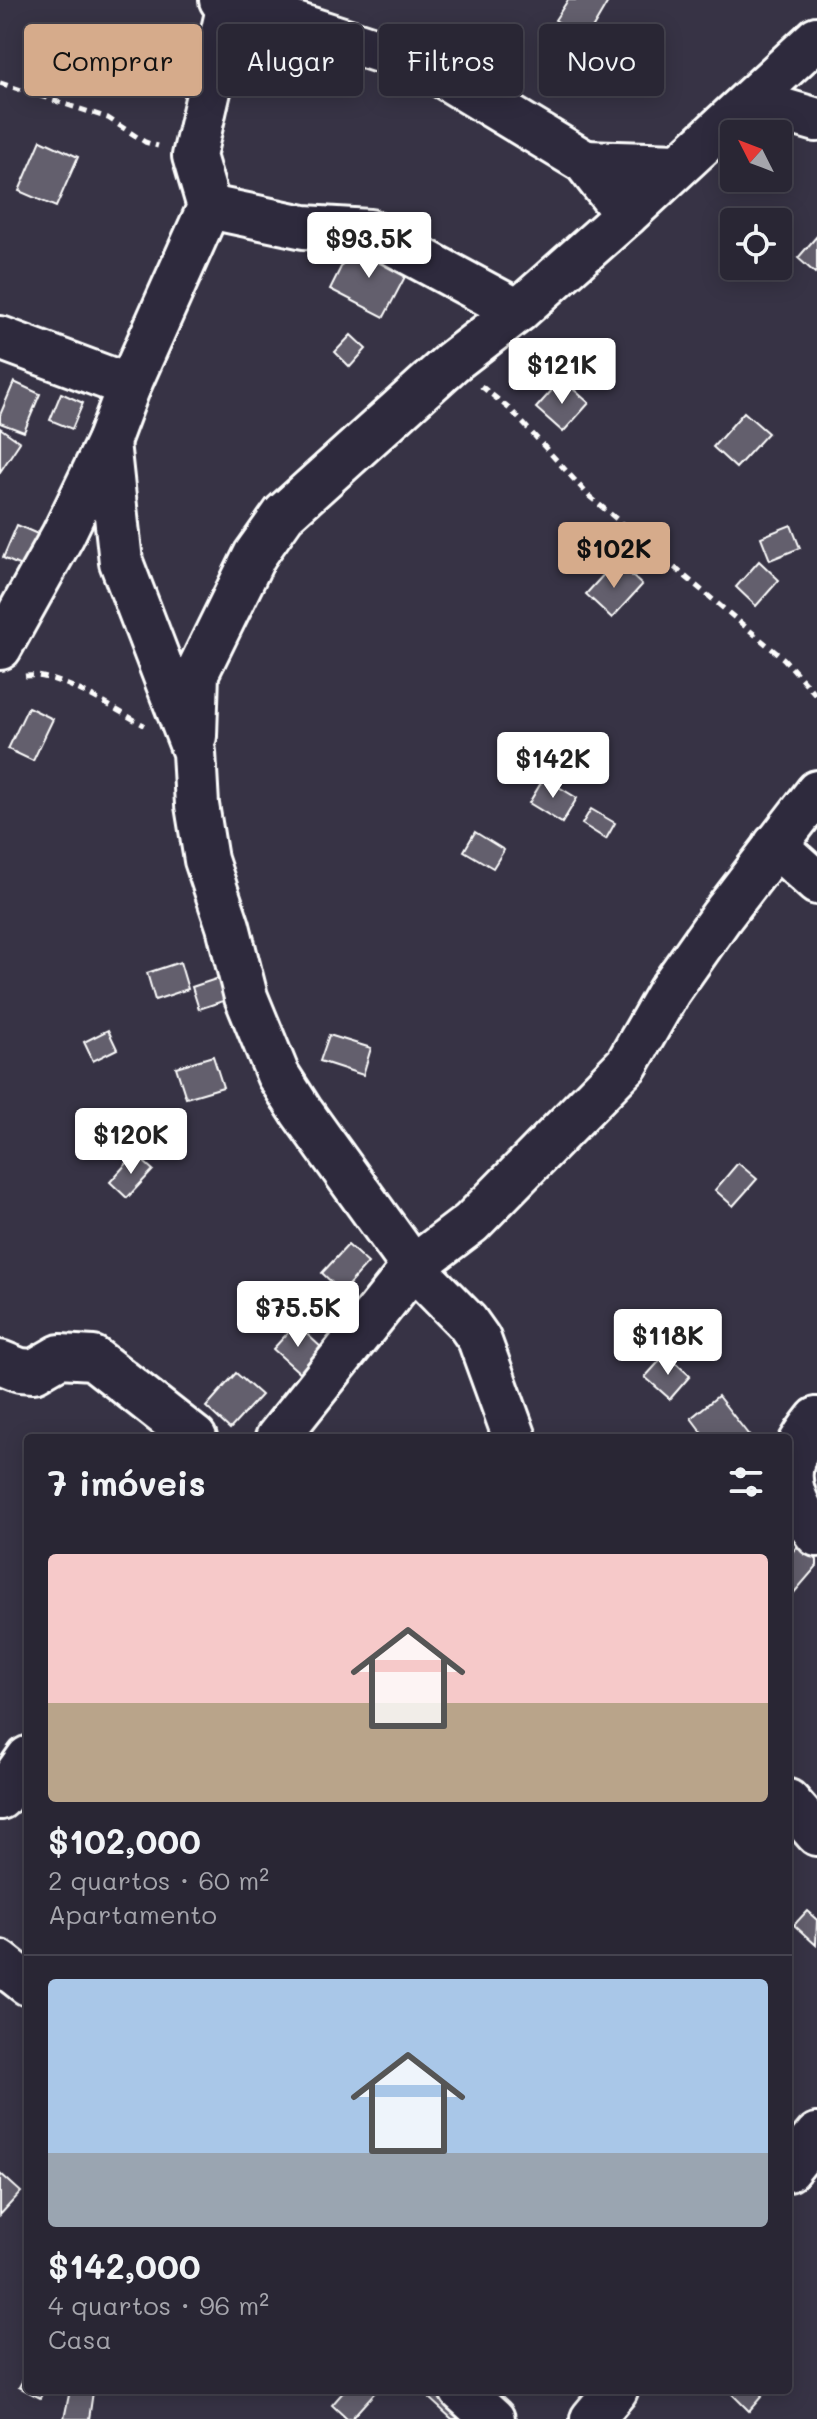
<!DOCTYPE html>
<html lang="pt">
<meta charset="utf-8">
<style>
:root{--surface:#292634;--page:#353240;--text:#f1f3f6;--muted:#a5a5ac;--line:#45434f;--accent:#d6ab8b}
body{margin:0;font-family:Mali,sans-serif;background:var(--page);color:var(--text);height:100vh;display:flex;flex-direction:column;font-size:30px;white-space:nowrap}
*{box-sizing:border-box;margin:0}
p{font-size:26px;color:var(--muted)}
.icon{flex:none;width:44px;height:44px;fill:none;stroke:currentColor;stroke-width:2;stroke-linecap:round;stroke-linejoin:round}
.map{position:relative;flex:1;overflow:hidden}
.sheet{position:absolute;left:24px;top:1434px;width:768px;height:960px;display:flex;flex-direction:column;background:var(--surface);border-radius:8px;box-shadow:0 4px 20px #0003,0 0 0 2px var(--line)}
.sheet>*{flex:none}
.top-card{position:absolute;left:24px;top:24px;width:770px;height:72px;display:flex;gap:16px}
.needle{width:52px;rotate:312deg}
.controls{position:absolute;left:720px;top:120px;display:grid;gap:16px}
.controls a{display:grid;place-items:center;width:72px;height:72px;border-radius:8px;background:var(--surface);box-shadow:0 4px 20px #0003,0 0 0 2px var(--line);font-size:40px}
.price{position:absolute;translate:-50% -68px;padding:0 18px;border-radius:8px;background:#fff;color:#222;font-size:26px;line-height:52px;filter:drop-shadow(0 2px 4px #0008)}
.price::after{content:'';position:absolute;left:50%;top:48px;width:24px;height:18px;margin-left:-12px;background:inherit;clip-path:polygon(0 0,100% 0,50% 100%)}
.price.active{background:var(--accent);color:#111}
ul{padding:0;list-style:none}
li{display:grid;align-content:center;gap:16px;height:424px;padding:0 24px}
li+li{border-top:2px solid var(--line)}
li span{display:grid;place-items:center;height:248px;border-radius:8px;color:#555}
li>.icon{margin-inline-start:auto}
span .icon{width:144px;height:144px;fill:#fffc;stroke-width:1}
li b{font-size:34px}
h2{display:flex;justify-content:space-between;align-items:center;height:96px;padding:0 24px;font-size:34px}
.chip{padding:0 28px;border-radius:8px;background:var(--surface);box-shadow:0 4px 20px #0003,0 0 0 2px var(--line);font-size:28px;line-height:72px}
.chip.active{background:var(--accent);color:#111}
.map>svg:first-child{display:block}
.building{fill:#635f6d;stroke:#fff;stroke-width:2}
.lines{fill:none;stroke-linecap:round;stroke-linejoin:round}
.minor-casing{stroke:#fff;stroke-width:48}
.path{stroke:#fff;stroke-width:5;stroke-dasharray:8 6;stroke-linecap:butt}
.minor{stroke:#2f2a3d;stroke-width:42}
</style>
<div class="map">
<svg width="817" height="2419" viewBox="0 0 817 2419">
<rect width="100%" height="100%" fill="#373345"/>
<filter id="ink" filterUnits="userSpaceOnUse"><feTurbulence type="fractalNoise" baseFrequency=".0125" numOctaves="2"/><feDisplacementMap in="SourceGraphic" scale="16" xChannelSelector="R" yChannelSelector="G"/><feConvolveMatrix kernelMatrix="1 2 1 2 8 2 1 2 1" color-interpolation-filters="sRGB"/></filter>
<g filter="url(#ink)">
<g class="building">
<polygon points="568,0 609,0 586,39 555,20"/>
<polygon points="41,140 78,157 56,207 19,191"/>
<polygon points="734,233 734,262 720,249"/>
<polygon points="817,236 817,270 815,273 798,258"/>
<polygon points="353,243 408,271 384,317 330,289"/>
<polygon points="739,266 765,266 753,279"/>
<polygon points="351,335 366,349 350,367 335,352"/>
<polygon points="562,379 589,403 563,432 536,408"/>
<polygon points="14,382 40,394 24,432 0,423 0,415"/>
<polygon points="61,393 83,403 72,429 50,420"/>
<polygon points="744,412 768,433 736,468 713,447"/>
<polygon points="0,428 20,442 0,472"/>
<polygon points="17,525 40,535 25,568 3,558"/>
<polygon points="791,525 800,548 770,560 761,537"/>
<polygon points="616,561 642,585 612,618 586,594"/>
<polygon points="759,561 779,580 756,606 736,587"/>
<polygon points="28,707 53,719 33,761 8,749"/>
<polygon points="544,778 577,798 562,823 529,803"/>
<polygon points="591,809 615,823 606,839 582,824"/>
<polygon points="475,832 504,850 493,868 464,851"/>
<polygon points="180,962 188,989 155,1000 147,973"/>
<polygon points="222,977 229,999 199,1009 192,987"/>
<polygon points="108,1030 117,1049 93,1061 84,1042"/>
<polygon points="329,1035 371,1048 363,1075 320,1061"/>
<polygon points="213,1056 223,1087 186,1098 176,1067"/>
<polygon points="135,1154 153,1170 127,1198 110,1182"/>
<polygon points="738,1163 757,1179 733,1206 715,1190"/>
<polygon points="348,1245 368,1263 342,1292 322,1273"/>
<polygon points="296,1324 323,1349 301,1374 273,1349"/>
<polygon points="666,1354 690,1376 670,1399 645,1377"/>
<polygon points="236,1373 261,1395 230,1429 206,1407"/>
<polygon points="718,1396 751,1438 706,1438 691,1418"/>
<polygon points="799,1544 817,1560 817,1566 792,1595 788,1591 788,1557"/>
<polygon points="807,1911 817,1920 816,1945 794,1925"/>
<polygon points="0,2173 21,2192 0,2215"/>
<polygon points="28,2371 28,2390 44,2390 40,2398 19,2387"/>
<polygon points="70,2390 93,2392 89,2419 64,2419"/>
<polygon points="345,2390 377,2390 351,2419 347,2419 332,2405"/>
<polygon points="436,2390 456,2390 464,2419 452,2419 429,2398"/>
<polygon points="728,2390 767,2390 749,2411"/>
</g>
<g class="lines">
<g class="minor-casing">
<g id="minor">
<polyline points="221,0 426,66 585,162 626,215"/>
<polyline points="752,101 817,120"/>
<polyline points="585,162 679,165"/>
<polyline points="209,207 304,227 369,231 518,311"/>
<polyline points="0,338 129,386"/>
<polyline points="108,442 121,562 194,752 197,805 206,860 228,926 246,997 278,1075 301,1111 413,1267 467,1322 479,1339 515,1438"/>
<polyline points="0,648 63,535 108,442 129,386 209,207 194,156 230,0"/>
<polyline points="195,736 197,673 255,555 284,514 452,362 518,311 626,215 817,38"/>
<polyline points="775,845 817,883"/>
<polyline points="0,1362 20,1370 34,1371 60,1356 93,1358 195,1438"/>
<path d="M817,1419C781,1463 783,1489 817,1535"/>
<polyline points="277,1438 413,1267 471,1223 627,1064 669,991 721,917 817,792"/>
<polyline points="0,1798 28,1758"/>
<polyline points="788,1801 817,1834"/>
<polyline points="0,1962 28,1984"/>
<polyline points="788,2170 817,2135"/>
<polyline points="461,2390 493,2419"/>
<polyline points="592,2419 616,2390"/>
</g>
</g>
<g class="path">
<polyline points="0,83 108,118 145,142 158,146"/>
<polyline points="481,386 512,411 589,496 784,659 817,696"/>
<path d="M25,676C59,672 113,709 144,725"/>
</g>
<use href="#minor" class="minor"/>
</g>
</g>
</svg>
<div class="controls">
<a><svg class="needle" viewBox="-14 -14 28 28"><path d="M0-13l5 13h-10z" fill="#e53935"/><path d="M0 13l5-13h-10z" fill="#a5a5ac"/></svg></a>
<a><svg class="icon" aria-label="locate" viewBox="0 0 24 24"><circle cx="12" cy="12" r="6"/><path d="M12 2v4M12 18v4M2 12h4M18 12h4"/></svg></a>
</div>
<b class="price" style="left:369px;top:280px">$93.5K</b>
<b class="price" style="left:562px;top:406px">$121K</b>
<b class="price active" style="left:614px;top:590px">$102K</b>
<b class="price" style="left:553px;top:800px">$142K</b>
<b class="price" style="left:131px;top:1176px">$120K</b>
<b class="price" style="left:298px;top:1349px">$75.5K</b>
<b class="price" style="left:668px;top:1377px">$118K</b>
<div class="top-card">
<a class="chip active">Comprar</a>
<a class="chip">Alugar</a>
<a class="chip">Filtros</a>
<a class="chip">Novo</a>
</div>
<section class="sheet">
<h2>7 imóveis<svg class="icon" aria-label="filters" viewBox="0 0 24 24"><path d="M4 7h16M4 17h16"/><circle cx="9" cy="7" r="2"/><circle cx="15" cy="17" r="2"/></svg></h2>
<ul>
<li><span style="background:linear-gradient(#f6c9c9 60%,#b9a48a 0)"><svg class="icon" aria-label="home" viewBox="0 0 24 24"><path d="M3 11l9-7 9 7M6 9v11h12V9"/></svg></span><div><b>$102,000</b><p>2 quartos · 60 m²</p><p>Apartamento</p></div></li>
<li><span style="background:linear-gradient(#a9c7e8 70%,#9aa5b1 0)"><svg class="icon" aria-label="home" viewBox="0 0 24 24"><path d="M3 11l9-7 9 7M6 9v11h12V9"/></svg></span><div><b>$142,000</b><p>4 quartos · 96 m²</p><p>Casa</p></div></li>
</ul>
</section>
</div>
